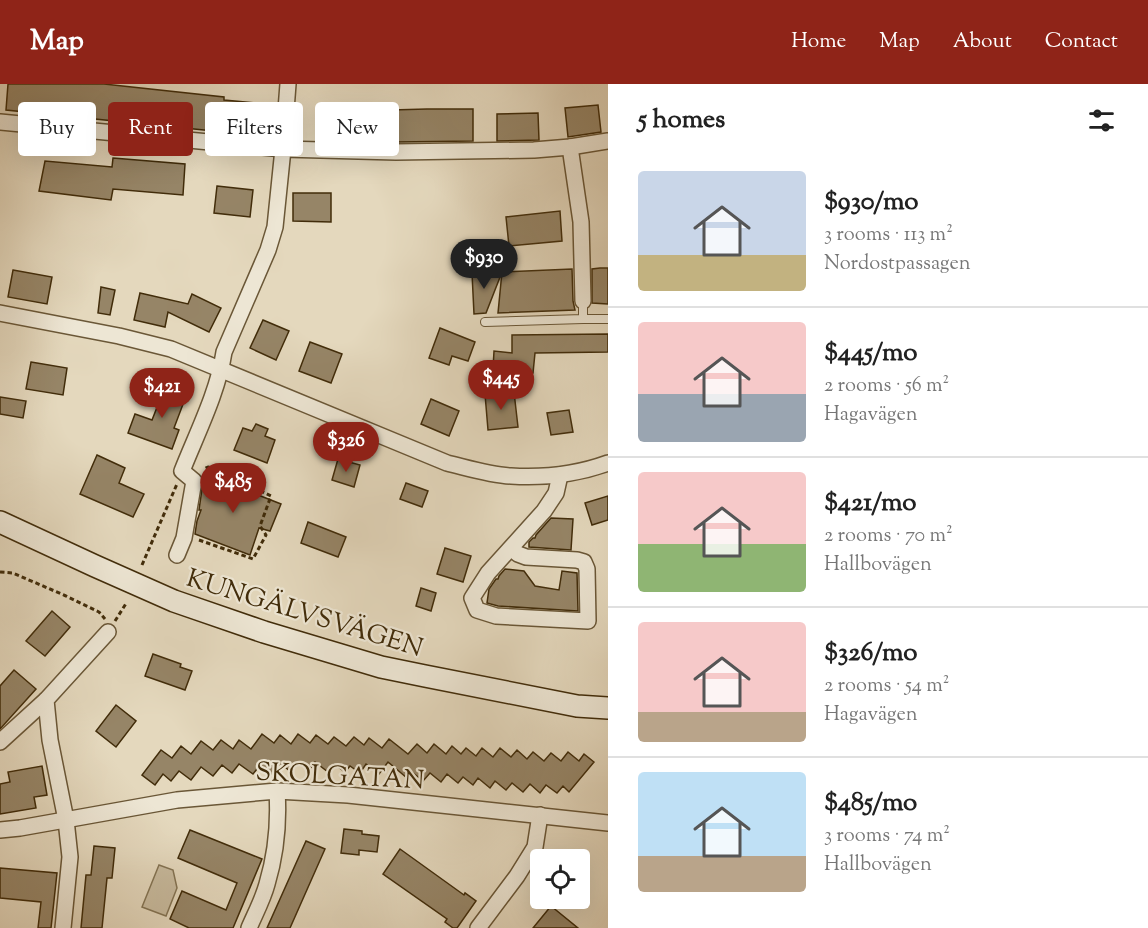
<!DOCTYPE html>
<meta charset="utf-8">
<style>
:root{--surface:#fff;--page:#f2f2f2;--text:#222;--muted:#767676;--line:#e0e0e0;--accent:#8f2418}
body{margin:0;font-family:"Sorts Mill Goudy",serif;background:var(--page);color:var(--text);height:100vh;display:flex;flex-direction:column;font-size:22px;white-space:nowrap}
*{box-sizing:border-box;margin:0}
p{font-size:20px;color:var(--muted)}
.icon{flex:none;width:33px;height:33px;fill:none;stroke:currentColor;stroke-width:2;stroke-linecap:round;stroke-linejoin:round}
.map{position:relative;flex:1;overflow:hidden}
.drawer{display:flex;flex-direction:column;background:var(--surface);width:540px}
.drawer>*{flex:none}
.top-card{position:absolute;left:18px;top:18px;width:500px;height:54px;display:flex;gap:12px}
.tools{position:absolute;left:530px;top:765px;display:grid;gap:12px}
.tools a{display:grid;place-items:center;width:60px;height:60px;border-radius:6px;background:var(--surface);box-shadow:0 6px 24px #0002;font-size:30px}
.price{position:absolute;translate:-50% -51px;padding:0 14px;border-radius:21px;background:var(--accent);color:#fff;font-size:20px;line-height:39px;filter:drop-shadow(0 2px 3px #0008)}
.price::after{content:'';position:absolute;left:50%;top:36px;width:18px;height:14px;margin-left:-9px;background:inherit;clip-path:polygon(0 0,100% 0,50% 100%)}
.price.active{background:#222;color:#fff}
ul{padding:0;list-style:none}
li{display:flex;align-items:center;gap:18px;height:150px;padding:0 30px}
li+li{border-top:2px solid var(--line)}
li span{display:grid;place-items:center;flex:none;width:168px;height:120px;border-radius:6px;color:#555}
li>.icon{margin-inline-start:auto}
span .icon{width:72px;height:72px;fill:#fffc;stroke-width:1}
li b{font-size:26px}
h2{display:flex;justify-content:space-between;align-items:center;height:72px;padding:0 30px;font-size:26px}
.pill{padding:0 21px;border-radius:6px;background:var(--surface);box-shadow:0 6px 24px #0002;font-size:21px;line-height:54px}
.pill.active{background:var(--accent);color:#fff}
header{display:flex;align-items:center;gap:36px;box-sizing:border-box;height:84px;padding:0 30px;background:var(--accent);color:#fff}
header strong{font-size:28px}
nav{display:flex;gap:33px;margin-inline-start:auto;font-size:21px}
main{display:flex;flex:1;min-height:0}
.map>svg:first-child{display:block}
.green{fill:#c8bb9f;stroke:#847454;stroke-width:1.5}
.building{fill:#968567;stroke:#412c0a;stroke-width:1.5}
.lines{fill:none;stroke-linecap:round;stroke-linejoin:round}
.service-casing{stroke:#6a5737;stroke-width:10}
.minor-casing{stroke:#6a5737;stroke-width:18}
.secondary-casing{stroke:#412c0a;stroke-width:24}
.path{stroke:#412c0a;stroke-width:3;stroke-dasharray:4.5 3;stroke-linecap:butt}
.service{stroke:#ede6d4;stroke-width:8}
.minor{stroke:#ede6d4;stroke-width:15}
.secondary{stroke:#ede6d4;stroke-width:21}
.labels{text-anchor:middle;stroke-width:4.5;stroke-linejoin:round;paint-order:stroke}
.street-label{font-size:26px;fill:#412c0a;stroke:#ede6d4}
</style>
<header>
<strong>Map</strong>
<nav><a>Home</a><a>Map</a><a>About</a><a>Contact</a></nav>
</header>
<main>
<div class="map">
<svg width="608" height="844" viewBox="0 0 608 844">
<rect width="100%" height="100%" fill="#e4d8bd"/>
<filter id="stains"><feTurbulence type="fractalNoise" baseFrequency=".00333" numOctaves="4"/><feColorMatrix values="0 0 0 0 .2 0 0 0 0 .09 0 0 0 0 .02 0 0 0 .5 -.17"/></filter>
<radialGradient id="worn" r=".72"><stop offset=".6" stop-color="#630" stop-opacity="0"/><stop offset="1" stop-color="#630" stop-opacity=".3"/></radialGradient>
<polygon class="green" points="159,781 173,786 177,804 166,832 142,823"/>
<g class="building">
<polygon points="8,0 104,0 224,13 224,16 277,21 274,53 6,26"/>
<polygon points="598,21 601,48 568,53 565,24"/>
<polygon points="427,25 473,25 473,57 396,58 319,56 319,26 356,26 356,27"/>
<polygon points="538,29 539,56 497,57 497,30"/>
<polygon points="113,74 185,80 183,111 113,105 111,116 39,107 45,77 112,83"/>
<polygon points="217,102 253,106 250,133 214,129"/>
<polygon points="293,109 331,109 331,138 293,137"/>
<polygon points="560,127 562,157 509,162 506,133"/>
<polygon points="600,184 608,184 608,220 592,219 592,185"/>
<polygon points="572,185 573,217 575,226 498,229 502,188"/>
<polygon points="13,186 52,193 47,220 8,213"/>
<polygon points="502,188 486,229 474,230 472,189"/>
<polygon points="101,203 115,206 110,231 98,229"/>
<polygon points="140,209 188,220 192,210 221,224 209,248 168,228 165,243 134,236"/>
<polygon points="263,236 289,247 276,276 250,264"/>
<polygon points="440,244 475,258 468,277 452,272 449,281 429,274"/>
<polygon points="608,250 608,268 535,269 533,289 493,285 494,267 512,269 512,251"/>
<polygon points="310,258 342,270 331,299 299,287"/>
<polygon points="31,278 67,284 63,311 26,305"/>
<polygon points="167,298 188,307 174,344 179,346 172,365 128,349 135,330 152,336"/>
<polygon points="514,308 518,343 488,346 485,310"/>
<polygon points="0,313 26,317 23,334 0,330"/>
<polygon points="431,315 459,327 449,352 421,340"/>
<polygon points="569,326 573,348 551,351 547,329"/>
<polygon points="256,340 268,345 265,352 275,356 267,379 234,366 243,344 252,347"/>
<polygon points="97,371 125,384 119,399 144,410 133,433 80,410"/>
<polygon points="338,375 360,381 354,403 332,396"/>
<polygon points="204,391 231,396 230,400 281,420 270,447 259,444 250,471 195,450 197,437 201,426 199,426"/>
<polygon points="406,399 428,407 422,423 400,415"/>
<polygon points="608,412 608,436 592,441 585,419"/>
<polygon points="551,434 573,435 571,466 529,463 529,458 533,454 535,454 536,451"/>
<polygon points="308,438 346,453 338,473 301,459"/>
<polygon points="445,464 471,472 463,498 437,490"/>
<polygon points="505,485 524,487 535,502 559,506 562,487 577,489 578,527 498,522 487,519 489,505 496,495 498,495 499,492"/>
<polygon points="421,504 436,509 431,527 416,522"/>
<polygon points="52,527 70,543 45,572 26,557"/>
<polygon points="153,570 181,580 180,583 192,587 185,606 145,592"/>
<polygon points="14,586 36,605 0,645 0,602"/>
<polygon points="116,621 136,637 116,663 96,647"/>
<polygon points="262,650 274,659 280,651 291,660 298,650 310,659 316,651 328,660 334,653 346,662 354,653 364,661 369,654 382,664 389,655 408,670 417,660 427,669 434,660 446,670 452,662 461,670 466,664 476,672 482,664 493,673 500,664 511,673 517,666 527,675 533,668 544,677 551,669 561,677 568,668 579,677 584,670 594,678 569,708 563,702 557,709 546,701 540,709 530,700 523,708 512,699 506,706 495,697 490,704 478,694 473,701 463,693 458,699 447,690 441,698 430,689 423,697 412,688 407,694 388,678 379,690 366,680 360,689 350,682 345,688 334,680 328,688 315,678 309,686 299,678 291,688 280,679 272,690 260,681 253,690 239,680 232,689 222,681 213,692 201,683 191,696 179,687 171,697 163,690 155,701 142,691 161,666 172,674 181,662 191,670 201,657 213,666 221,656 233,665 239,656 251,665"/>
<polygon points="42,682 47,711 34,713 36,724 0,730 0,700 10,698 8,688"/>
<polygon points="344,745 362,747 362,750 379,752 377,768 359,766 359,771 341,769"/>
<polygon points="190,746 262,775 233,844 189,844 170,835 182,807 226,826 237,799 178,774"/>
<polygon points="306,757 325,765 290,844 267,844"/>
<polygon points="94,762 115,764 112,794 107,794 102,844 81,844 86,791 91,791"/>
<polygon points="400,765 464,811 465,809 476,817 457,844 453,844 445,838 447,835 383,790"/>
<polygon points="0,784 57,789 51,844 38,844 41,818 0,814"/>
<polygon points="551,822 578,844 533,844"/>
</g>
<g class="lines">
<g class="service-casing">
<g id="service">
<polyline points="583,235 608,235"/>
<polyline points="485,238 583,235 583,217"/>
</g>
</g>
<g class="minor-casing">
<g id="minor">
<polyline points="0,38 283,65 396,68 534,66 570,63 608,57"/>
<polyline points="570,63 581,138 583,217"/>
<path d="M0,229L119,252L171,265L447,379C468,384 490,391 511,392C544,394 578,390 608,379"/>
<polyline points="511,464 518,470 526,473 577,476 584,478 587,485 588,537 496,532 477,526 472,514 488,489 544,427 556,409 560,391"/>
<path d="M177,471L184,454L194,397L182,387C197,349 218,308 224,268L268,166L275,143L283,65L288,0"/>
<polyline points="0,658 46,616"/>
<polyline points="0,746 20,744 177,716 277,707 348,711 608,739"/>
<polyline points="63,844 70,773 66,736 50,656 46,616 108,548"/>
<path d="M249,844C255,830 263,815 267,800C276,770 279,738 277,707"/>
<polyline points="478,844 517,792 535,763 540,731"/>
</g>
</g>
<g class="secondary-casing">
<polyline id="secondary" points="0,438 95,482 174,517 264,548 381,583 425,592 577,622 608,624"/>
</g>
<g class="path">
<polyline points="199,456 253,475 266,451 260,442 271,412 216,385 208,383 204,385"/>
<polyline points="142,481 177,400"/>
<polyline points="0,488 13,489 66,512 99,528 105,535"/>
<polyline points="115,537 127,518"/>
</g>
<use href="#service" class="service"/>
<use href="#minor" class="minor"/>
<use href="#secondary" class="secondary"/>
</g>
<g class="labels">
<g class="street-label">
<text transform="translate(305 528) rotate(17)" y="9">KUNGÄLVSVÄGEN</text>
<text transform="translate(340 691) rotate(3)" y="9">SKOLGATAN</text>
</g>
</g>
<rect width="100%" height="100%" filter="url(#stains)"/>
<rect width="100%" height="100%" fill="url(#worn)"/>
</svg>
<div class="tools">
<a><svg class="icon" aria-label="locate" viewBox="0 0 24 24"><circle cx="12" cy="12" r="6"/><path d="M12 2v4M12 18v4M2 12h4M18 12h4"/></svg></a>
</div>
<b class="price active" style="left:484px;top:206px">$930</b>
<b class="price" style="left:501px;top:327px">$445</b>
<b class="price" style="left:162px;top:335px">$421</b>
<b class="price" style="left:346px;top:389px">$326</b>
<b class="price" style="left:233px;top:430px">$485</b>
<div class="top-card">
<a class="pill">Buy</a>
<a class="pill active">Rent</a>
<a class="pill">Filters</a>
<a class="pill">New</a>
</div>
</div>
<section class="drawer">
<h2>5 homes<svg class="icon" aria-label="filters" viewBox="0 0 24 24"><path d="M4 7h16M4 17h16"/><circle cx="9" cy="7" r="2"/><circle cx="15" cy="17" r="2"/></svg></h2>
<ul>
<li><span style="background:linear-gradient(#c9d6e8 70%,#c2b280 0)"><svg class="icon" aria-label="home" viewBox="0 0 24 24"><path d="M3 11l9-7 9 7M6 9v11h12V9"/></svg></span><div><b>$930/mo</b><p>3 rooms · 113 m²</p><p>Nordostpassagen</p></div></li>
<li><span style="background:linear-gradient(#f6c9c9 60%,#9aa5b1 0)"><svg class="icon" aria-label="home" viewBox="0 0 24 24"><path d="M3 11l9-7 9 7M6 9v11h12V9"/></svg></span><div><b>$445/mo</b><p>2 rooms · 56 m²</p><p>Hagavägen</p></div></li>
<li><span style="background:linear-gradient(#f6c9c9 60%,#8fb573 0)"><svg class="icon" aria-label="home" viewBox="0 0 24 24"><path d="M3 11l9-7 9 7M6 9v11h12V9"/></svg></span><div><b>$421/mo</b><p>2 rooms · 70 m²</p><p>Hallbovägen</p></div></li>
<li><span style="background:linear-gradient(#f6c9c9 75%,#b9a48a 0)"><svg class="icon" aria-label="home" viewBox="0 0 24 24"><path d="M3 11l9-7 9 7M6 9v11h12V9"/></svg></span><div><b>$326/mo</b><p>2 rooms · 54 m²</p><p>Hagavägen</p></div></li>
<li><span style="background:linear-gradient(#bfe0f5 70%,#b9a48a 0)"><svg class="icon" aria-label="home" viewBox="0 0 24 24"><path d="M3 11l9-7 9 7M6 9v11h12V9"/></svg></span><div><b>$485/mo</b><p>3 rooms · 74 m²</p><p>Hallbovägen</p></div></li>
</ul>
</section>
</main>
